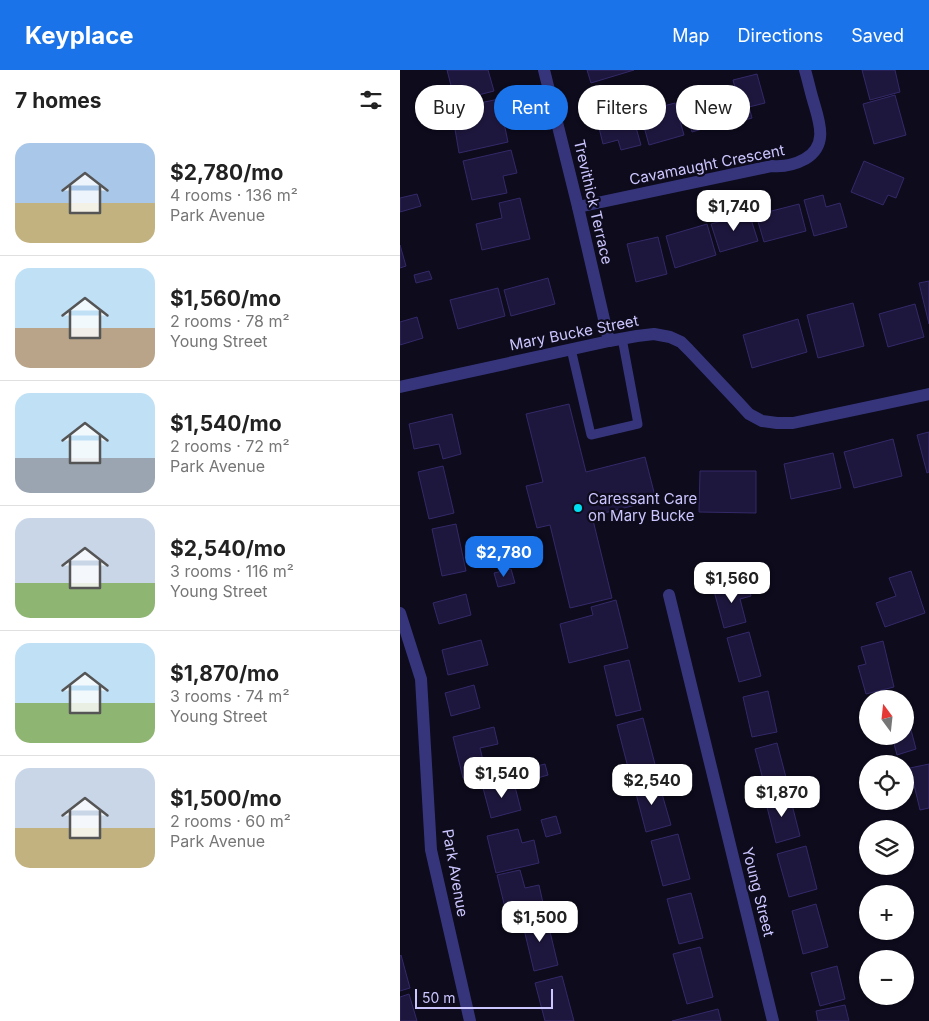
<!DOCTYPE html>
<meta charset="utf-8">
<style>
:root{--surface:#fff;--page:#f2f2f2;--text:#222;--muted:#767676;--line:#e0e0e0;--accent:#1a73e8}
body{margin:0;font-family:Inter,sans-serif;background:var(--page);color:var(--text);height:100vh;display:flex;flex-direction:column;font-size:19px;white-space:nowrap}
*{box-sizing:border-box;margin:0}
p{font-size:16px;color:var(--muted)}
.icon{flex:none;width:28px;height:28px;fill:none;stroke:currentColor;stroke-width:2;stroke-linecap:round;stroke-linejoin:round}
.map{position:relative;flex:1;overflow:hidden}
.drawer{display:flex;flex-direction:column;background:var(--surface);width:400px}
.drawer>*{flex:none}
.hud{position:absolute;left:15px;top:15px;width:439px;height:45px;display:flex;gap:10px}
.needle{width:32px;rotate:345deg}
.buttons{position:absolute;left:459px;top:620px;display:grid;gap:10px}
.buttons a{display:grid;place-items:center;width:55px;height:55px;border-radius:50%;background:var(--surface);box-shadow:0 1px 4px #0004;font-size:25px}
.scale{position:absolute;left:15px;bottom:12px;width:138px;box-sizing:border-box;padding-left:5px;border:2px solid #cbc6ff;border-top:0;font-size:14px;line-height:18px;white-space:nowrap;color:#cbc6ff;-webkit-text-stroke:4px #0d0b1c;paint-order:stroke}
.price{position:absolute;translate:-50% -42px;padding:0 11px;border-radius:10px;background:#fff;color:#222;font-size:16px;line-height:32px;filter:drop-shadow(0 1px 2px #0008)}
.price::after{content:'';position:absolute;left:50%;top:30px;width:15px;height:11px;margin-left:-8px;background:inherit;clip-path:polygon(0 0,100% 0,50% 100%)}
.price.current{background:var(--accent);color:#fff}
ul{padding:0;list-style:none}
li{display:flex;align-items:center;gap:15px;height:125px;padding:0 15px}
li+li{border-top:1px solid var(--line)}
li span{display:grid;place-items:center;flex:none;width:140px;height:100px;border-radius:15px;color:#555}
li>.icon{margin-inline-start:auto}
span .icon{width:60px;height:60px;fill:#fffc;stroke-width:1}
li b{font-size:21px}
h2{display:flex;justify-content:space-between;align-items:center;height:60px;padding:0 15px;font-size:21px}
.pill{padding:0 18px;border-radius:22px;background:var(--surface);box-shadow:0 1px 4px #0004;font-size:18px;line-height:45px}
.pill.current{background:var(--accent);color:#fff}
header{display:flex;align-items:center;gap:30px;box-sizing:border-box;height:70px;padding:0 25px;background:var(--accent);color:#fff}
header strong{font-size:24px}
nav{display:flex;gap:28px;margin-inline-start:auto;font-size:18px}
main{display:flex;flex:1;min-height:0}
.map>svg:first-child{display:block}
.building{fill:#1e173d;stroke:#342969}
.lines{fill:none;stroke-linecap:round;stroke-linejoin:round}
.lane{stroke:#36357c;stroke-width:9}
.street{stroke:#36357c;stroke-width:12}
.poi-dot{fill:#00dff1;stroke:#0d0b1c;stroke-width:2}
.labels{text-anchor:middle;stroke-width:4.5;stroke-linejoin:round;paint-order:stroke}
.street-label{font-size:15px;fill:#cbc6ff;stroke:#0d0b1c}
.poi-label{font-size:15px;fill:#cbc6ff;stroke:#0d0b1c;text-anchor:start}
</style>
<header>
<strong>Keyplace</strong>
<nav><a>Map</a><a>Directions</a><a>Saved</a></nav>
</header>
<main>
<section class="drawer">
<h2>7 homes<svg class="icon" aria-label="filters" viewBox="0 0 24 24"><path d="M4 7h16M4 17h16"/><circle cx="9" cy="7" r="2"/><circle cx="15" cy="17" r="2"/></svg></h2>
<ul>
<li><span style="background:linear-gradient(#a9c7e8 60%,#c2b280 0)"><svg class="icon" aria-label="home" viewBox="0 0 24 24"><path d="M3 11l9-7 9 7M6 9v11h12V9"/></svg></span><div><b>$2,780/mo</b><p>4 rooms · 136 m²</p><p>Park Avenue</p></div></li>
<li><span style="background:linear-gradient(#bfe0f5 60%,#b9a48a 0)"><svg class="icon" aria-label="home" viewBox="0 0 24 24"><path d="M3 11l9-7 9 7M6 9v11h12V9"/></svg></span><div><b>$1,560/mo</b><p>2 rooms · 78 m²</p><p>Young Street</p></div></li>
<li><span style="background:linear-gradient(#bfe0f5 65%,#9aa5b1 0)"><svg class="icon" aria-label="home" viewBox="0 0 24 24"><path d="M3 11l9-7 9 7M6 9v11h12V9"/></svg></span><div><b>$1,540/mo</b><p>2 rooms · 72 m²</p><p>Park Avenue</p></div></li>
<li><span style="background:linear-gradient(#c9d6e8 65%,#8fb573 0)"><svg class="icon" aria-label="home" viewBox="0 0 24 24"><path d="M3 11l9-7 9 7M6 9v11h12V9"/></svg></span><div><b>$2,540/mo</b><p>3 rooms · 116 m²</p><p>Young Street</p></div></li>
<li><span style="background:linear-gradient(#bfe0f5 60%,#8fb573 0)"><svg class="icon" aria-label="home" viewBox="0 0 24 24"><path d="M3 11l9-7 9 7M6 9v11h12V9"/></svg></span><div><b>$1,870/mo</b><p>3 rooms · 74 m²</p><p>Young Street</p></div></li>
<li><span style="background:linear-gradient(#c9d6e8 60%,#c2b280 0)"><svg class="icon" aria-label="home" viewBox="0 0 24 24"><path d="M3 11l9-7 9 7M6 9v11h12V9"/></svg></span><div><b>$1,500/mo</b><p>2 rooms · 60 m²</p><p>Park Avenue</p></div></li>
</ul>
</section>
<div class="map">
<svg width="529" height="951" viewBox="0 0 529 951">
<rect width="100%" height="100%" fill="#0d0b1c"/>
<g class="building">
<polygon points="47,0 88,0 94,21 55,31"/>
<polygon points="187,0 234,0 191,13"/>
<polygon points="462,0 495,0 500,22 470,30"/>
<polygon points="357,4 365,33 349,37 352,48 334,53 329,35 339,33 333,10"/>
<polygon points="316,17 326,52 292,62 282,26"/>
<polygon points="495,25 506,65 474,74 463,34"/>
<polygon points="99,29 108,72 59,83 55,59 74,55 70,35"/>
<polygon points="275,33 284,65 249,75 240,42"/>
<polygon points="231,40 241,75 221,80 218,70 203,74 197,50"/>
<polygon points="111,80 117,103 103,106 107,123 72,130 63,91"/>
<polygon points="464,91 504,108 496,128 488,125 483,135 451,122"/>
<polygon points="17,124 21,136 0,142 0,128"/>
<polygon points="423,125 426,137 440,133 447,157 414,166 404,130"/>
<polygon points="120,128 130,169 82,180 76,154 102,148 99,133"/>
<polygon points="399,134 406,161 364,172 356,145"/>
<polygon points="349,143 358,171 320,182 311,154"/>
<polygon points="307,154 316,185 275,198 266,166"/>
<polygon points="258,167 267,204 236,212 227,174"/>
<polygon points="0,175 6,196 0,198"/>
<polygon points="29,201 32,209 16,213 14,205"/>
<polygon points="148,208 155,234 111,246 104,220"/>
<polygon points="529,211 529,254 519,213"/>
<polygon points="98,218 105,246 58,259 50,230"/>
<polygon points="453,233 464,276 418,288 407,245"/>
<polygon points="515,234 524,267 488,277 479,244"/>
<polygon points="17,247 23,268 0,275 0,252"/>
<polygon points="398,249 407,282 352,298 343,265"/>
<polygon points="169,334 186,402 245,387 256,430 192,446 212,528 170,538 150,455 137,458 126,416 143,412 126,344"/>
<polygon points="52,344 61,384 43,389 39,374 14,379 9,354"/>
<polygon points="529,362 529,402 527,403 517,365"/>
<polygon points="493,369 502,406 454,418 444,382"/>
<polygon points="433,383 441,418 391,429 384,394"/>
<polygon points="43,396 54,443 29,449 18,402"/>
<polygon points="300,401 356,401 356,443 299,442"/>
<polygon points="56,454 66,501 42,506 32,459"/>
<polygon points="111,499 115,513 98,517 94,503"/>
<polygon points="511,501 525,543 485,557 476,533 496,526 489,508"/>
<polygon points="347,512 351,526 340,529 346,552 324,558 314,521"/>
<polygon points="66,524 71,545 39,554 33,533"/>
<polygon points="216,530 228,578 169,593 160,554 193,545 191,537"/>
<polygon points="349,562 361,606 339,612 327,568"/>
<polygon points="81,570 88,595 48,605 42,580"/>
<polygon points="483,571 494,617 466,624 458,596 466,594 461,577"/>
<polygon points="229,590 241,640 216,646 204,596"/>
<polygon points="74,615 80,638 51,646 45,623"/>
<polygon points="368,621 377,662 352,667 343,627"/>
<polygon points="505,637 516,679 497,685 492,666 505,666"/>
<polygon points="243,648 257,702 231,709 217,655"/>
<polygon points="94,657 98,674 80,678 86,703 63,708 53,667"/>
<polygon points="377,673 388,715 366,721 355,679"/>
<polygon points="145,694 148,705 124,712 121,700"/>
<polygon points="529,694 529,738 520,740 510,698"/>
<polygon points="113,709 121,740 91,748 83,718"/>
<polygon points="258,710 271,755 246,762 234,716"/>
<polygon points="389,723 400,766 376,773 365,729"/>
<polygon points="156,746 161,763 146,767 141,750"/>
<polygon points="118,759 122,773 134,770 139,793 96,803 87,766"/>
<polygon points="278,764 290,809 263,816 251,771"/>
<polygon points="406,776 417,819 389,827 377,784"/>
<polygon points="120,800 125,818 139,815 143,833 130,836 133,845 108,850 97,805"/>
<polygon points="291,823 303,868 279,874 267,829"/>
<polygon points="416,834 428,877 403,884 392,841"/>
<polygon points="146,845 158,895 134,901 122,851"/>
<polygon points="300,877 313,927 287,934 273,884"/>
<polygon points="1,885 10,918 0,921 0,886"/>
<polygon points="437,896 445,929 420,936 411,903"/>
<polygon points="162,906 174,951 145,951 135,913"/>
<polygon points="9,924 17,951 0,951 0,927"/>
<polygon points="445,935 449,951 418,951 416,941"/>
<polygon points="318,939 321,951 272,951"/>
</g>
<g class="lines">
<polyline class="lane" points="171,279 191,365 238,354 222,268"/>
<g class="street">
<polyline points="144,0 178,137 209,271"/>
<path d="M178,137L372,96C384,97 394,95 405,89C429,75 419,51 413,30C410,20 408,10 405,0"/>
<polyline points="0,317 209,271 237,266 254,264 270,267 281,272 289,280 338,332 349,344 362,351 377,353 393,353 529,324"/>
<polyline points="269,525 373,951"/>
<polyline points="0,543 21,609 31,780 70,951"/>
</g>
</g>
<circle class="poi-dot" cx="178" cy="438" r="5"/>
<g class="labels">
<g class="street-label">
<text transform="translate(307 95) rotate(-11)" y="5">Cavamaught Crescent</text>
<text transform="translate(193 132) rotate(77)" y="5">Trevithick Terrace</text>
<text transform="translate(174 263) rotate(-11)" y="5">Mary Bucke Street</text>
<text transform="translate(55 803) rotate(80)" y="5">Park Avenue</text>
<text transform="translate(358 822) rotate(76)" y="5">Young Street</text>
</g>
<g class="poi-label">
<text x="188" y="434">Caressant Care<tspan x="188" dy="17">on Mary Bucke</tspan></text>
</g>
</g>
</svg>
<div class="buttons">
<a><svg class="needle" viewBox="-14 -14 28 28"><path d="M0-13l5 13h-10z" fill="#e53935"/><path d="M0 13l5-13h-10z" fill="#767676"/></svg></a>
<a><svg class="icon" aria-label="locate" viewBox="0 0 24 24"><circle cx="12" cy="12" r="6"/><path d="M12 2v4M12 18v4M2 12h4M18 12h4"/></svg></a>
<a><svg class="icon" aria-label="layers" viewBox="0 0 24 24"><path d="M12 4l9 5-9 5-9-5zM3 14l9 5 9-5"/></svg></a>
<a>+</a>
<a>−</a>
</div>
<div class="scale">50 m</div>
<b class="price" style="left:334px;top:162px">$1,740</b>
<b class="price current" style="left:104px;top:508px">$2,780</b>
<b class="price" style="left:332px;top:534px">$1,560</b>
<b class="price" style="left:102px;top:729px">$1,540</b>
<b class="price" style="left:252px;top:736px">$2,540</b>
<b class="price" style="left:382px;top:748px">$1,870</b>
<b class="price" style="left:140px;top:873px">$1,500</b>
<div class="hud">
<a class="pill">Buy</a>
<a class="pill current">Rent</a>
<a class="pill">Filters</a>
<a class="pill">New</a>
</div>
</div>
</main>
